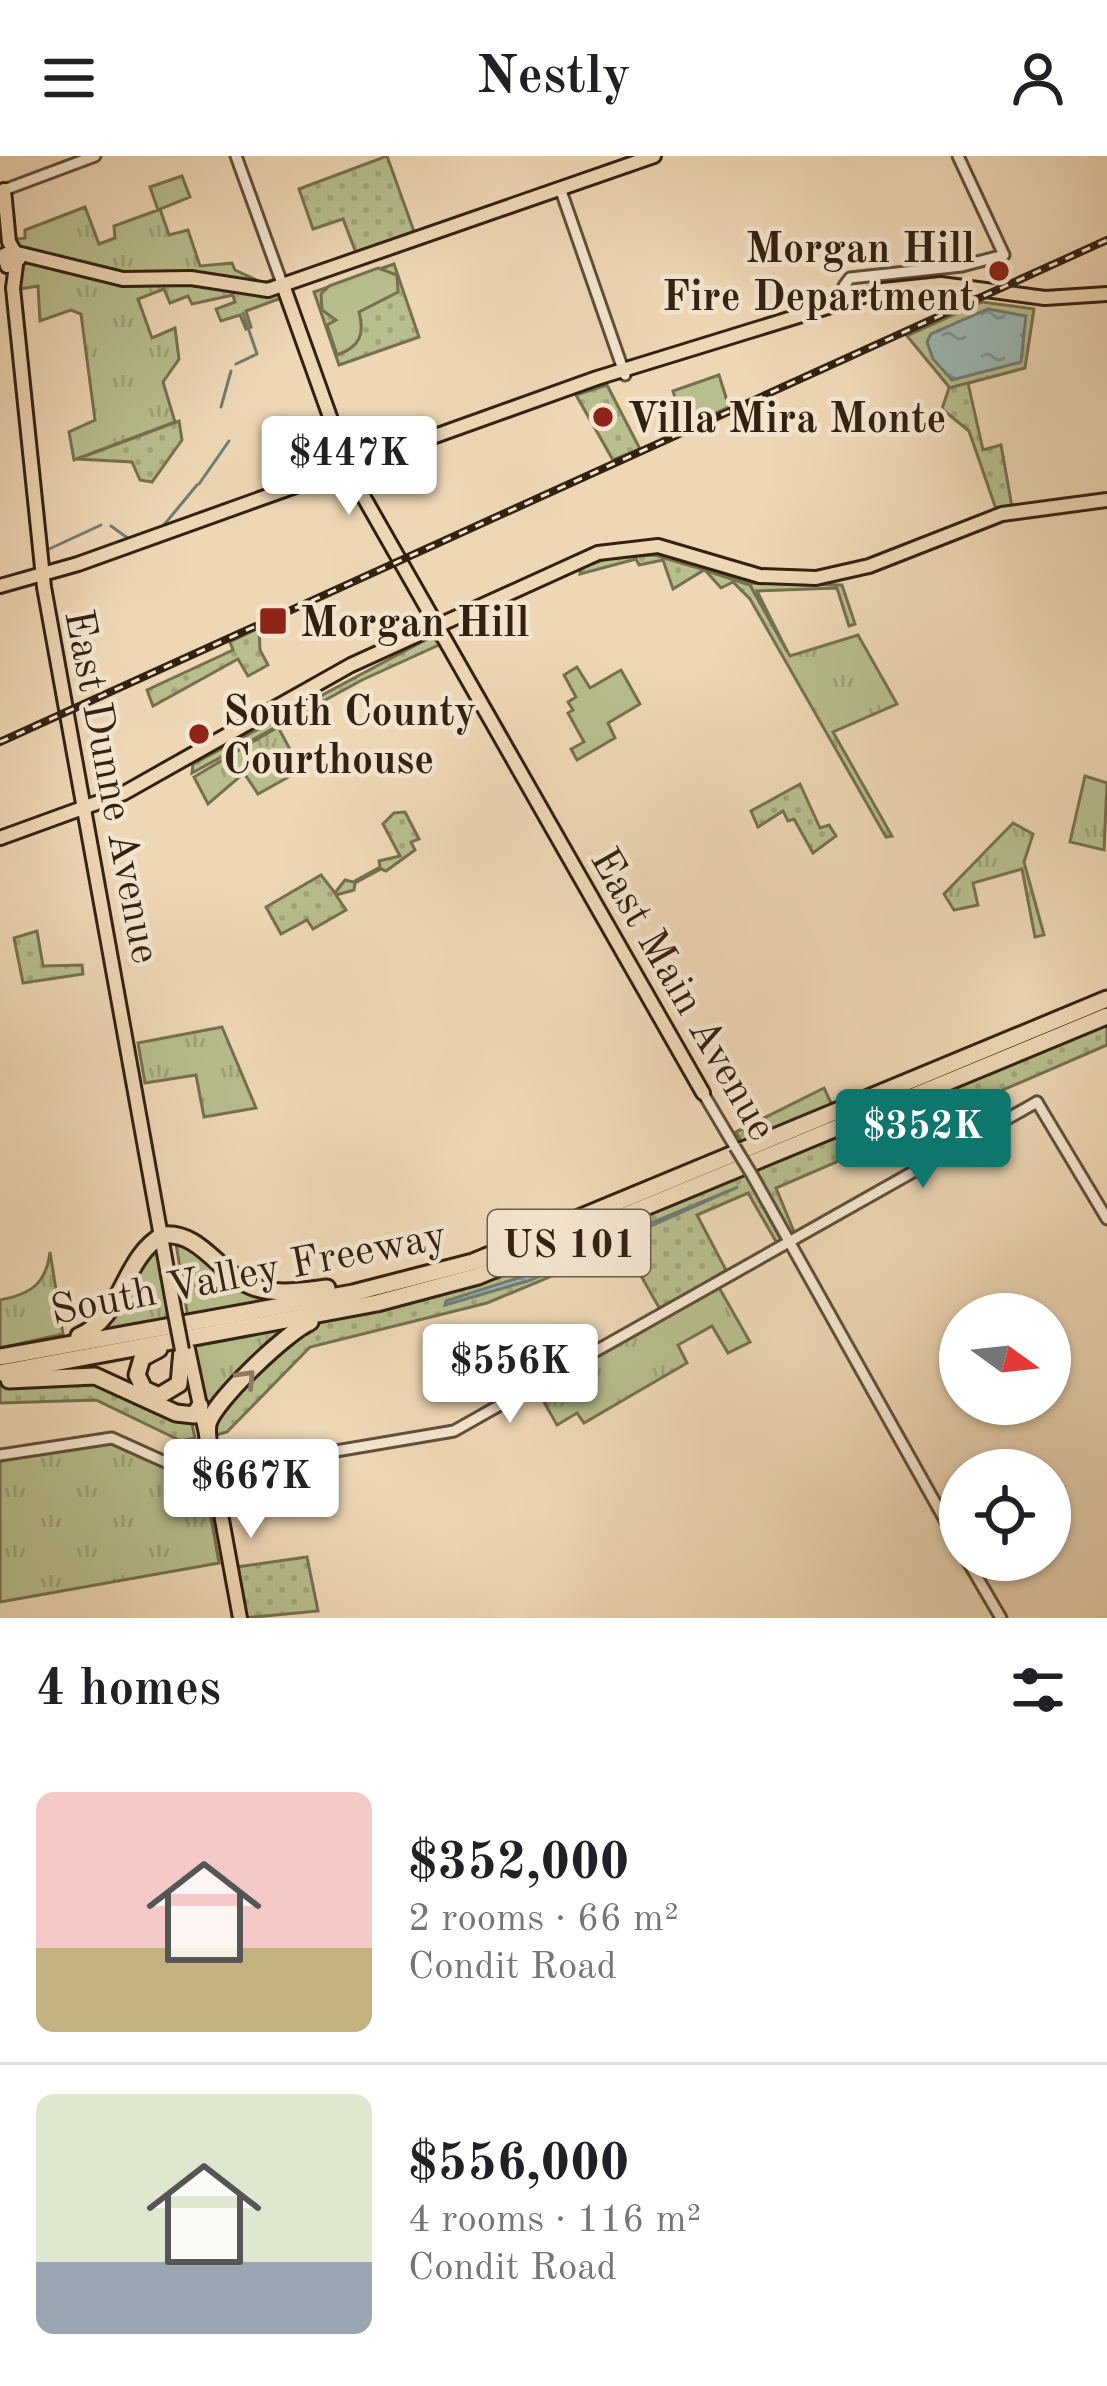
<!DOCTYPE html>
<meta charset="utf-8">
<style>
:root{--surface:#fff;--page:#f6f6f6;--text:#202124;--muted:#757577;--line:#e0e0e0;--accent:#0f766e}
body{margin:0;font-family:"Old Standard TT",serif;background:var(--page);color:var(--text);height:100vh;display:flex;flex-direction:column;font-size:45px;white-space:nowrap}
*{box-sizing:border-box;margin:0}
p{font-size:39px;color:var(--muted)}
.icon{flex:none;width:66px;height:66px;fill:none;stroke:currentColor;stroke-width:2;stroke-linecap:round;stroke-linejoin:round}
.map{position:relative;height:1462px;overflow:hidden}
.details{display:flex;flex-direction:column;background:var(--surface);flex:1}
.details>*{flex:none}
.needle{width:78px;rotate:105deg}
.fabs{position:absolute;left:939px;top:1137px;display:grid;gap:24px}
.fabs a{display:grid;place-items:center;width:132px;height:132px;border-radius:50%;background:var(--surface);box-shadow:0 3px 9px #0004;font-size:60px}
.price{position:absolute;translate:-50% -102px;padding:0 27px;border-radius:12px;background:#fff;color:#222;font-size:39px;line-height:78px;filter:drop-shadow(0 3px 6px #0008)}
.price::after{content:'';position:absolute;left:50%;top:72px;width:36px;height:27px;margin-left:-18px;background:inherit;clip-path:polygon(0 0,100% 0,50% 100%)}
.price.current{background:var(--accent);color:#fff}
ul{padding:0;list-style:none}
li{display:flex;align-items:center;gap:36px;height:300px;padding:0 36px}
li+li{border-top:3px solid var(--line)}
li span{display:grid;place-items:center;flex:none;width:336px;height:240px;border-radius:18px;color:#555}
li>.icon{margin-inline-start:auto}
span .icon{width:144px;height:144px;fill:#fffc;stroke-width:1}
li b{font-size:51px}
h2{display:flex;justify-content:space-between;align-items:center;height:144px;padding:0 36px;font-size:51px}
header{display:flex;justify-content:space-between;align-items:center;height:156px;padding:0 36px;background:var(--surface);font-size:54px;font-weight:600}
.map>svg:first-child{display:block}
.grass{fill:url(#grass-tufts);stroke:#76704f;stroke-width:3}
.park{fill:url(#park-dots);stroke:#76704f;stroke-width:3}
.pitch{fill:#b8be8e;stroke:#76704f;stroke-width:3}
.water{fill:url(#water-ripples);stroke:#717c72;stroke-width:3}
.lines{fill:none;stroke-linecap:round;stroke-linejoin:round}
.stream{stroke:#717c72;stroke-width:3}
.minor-casing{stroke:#624e39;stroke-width:15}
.major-casing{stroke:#332110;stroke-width:18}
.highway-casing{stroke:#332110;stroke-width:21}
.minor{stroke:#f4e5cf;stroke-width:9}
.major{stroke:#eed7b5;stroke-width:12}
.highway{stroke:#eed7b5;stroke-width:15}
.rail-casing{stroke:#332110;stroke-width:8}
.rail{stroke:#f4e5cf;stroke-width:3;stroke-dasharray:9;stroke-linecap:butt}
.minor-bridge-casing{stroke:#624e39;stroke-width:15;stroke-linecap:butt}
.major-bridge-casing{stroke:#332110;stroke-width:18;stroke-linecap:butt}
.minor-bridge{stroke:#f4e5cf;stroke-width:9}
.major-bridge{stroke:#eed7b5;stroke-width:12}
.oneway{stroke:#907c62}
.poi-dot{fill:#8f2418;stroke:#f4e5cf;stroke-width:4.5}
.labels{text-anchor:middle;stroke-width:9;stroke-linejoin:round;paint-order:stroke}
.shield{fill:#f4e5cf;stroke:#6d5c49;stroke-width:3}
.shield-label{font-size:39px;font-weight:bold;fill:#332110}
.poi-label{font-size:42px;font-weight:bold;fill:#332110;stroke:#f4e5cf;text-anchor:start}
.street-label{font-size:42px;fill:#332110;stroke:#f4e5cf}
</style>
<header><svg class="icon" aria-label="menu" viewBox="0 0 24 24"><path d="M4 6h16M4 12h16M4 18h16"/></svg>Nestly<svg class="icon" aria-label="person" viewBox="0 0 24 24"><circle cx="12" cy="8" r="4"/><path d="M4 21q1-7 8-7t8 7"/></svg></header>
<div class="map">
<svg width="1107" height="1462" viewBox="0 0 1107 1462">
<defs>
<pattern id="grass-tufts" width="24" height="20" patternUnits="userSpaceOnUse" patternTransform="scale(3)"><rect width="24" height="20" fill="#b8be8e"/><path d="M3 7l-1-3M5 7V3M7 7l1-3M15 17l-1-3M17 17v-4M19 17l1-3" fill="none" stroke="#9fa379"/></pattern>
<pattern id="park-dots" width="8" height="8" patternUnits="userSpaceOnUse" patternTransform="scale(3)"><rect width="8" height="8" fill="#b8be8e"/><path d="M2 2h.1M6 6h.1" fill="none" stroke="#9fa379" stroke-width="1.8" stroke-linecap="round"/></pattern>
<pattern id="water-ripples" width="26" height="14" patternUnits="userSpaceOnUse" patternTransform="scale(3)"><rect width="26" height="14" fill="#9bb8b4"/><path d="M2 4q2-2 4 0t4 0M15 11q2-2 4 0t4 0" fill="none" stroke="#7f9591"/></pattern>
</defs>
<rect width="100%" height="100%" fill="#eed7b5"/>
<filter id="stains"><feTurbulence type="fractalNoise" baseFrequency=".00167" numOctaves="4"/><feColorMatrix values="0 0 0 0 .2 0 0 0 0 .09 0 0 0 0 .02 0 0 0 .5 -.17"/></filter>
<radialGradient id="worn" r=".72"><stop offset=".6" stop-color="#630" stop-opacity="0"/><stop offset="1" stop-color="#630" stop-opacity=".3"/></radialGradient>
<g class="grass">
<polygon points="182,20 190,41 160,53 169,79 188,74 200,110 232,107 235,114 263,127 275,123 281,142 246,155 251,171 246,173 240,159 221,165 216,153 235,146 233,139 192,148 188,140 170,147 164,133 138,143 152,182 175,172 179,203 163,226 175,266 74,304 69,276 95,264 81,158 71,154 40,165 38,130 20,133 11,84 25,82 25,74 85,51 99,88 115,82 114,70 158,54 150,31"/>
<polygon points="982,146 1034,153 1025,212 950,232 907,180"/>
<polygon points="704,413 750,429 790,500 858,479 897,548 833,576 892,680 886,681 750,443 733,426 721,432"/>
<polygon points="278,571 301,614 258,638 244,617 208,648 194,621"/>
<polygon points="1085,620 1107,627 1104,694 1070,686"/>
<polygon points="1013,667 1033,678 1024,706 1044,779 1035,781 1022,713 973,727 978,749 954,754 944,738"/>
<polygon points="222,871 256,952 204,961 196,919 145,927 138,887"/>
<polygon points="824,932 832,949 745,992 736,976"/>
<polygon points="175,1081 224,1120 304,1139 188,1162"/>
<polygon points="159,1086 171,1164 86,1181 148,1096"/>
<path d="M50,1096L63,1178L0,1192V1144C31,1138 46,1128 50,1096Z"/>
<polygon points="717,1128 750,1186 728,1197 712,1170 678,1189 687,1207 584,1267 577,1257 557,1269 523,1209 566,1183 579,1205"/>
<polygon points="293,1169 206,1262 193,1188"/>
<polygon points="101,1282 204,1322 219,1407 0,1446 0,1301"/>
</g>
<g class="park">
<polygon points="387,0 416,81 358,102 343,63 313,73 299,33"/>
<polygon points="394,108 419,181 339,209 314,136"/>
<polygon points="968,227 983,294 1001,289 1012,351 996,353 969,275 942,253 949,232"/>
<polygon points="607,229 640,293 613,304 576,239"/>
<polygon points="179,265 182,284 152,326 140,324 132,306 77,303"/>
<polygon points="654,399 749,427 842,429 855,468 849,470 837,432 757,435 787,495 750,429 704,414 673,433 663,404 639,409 636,403 580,418 581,411 610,402"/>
<polygon points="259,472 260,494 268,509 248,520 238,503 153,550 147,534 233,494 230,486"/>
<polygon points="431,481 441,488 362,524 192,617 193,608"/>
<polygon points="800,628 820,672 829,669 836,680 813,697 794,663 788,665 783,655 758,671 751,655"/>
<polygon points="405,656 419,683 411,686 415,694 386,715 381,713 355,727 354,734 336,739 346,754 313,773 307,764 281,778 266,751 321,719 335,737 345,724 353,726 380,711 379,705 400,700 383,668 394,657"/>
<polygon points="37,775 43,810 82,809 83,818 23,827 14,782"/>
<polygon points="1107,866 1107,889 776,1032 795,1078 791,1081 755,1014"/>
<path d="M746,1018L782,1086L778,1089L748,1037L697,1059L726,1114L661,1155L624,1090L487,1147L310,1191L227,1276L213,1280C213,1247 286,1184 314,1168L498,1120Z"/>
<polygon points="77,1221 99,1225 192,1268 195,1282 181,1285 96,1244 0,1247 0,1229"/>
<polygon points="307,1401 318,1455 244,1462 237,1411"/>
</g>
<g class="pitch">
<path d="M378,112L397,119L398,136L359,156C365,178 360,191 337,199L327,169L336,164L322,154L321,138L329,130Z"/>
<polygon points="719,219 729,251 684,271 673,235"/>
<polygon points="577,511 590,532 621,514 640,548 608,567 615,582 577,604 571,593 584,586 568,557 573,554 568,546 576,541 564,519"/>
</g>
<g class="water">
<polygon points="988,153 1026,160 1021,206 952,224 933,203 927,186 931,178"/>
<polygon points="738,1031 531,1124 445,1149 446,1145 521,1121"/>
</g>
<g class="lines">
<g class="stream">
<polyline points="236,208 257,198 243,157"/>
<polyline points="221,251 231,215"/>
<polyline points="199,328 229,285"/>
<polyline points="111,370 129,383"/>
<polyline points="163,370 197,329"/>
<polyline points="47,394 101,369"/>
</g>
<g class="minor-casing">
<g id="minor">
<polyline points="236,0 283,130"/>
<polyline points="560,32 625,219"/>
<polyline points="4,34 95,0"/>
<polyline points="848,145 844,130 850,122 962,110 1004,99 958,0"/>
<polyline points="703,937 735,991"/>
<polyline points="1037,946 1107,1063"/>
<polyline points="752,1019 960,1391"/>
<polyline points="0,1299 112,1282 194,1319 454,1275 1037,946"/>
<polyline points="967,1404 1001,1462"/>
</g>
</g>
<g class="major-casing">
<g id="major">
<polyline points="4,34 9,86 19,103 7,110 4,99 13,95"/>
<polyline points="17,97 123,123 191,122 268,134 654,0"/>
<polyline points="16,109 13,132 44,431 175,1158"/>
<polyline points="284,132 350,317 703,937"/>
<polyline points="0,430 78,408 597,222 883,134 941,128 1045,142 1107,138"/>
<polyline points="0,682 124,637 351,509 598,397 658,390 760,420 816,422 869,410 1002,358 1107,344"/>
<polyline points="188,1193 206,1278"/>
<polyline points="210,1298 240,1462"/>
</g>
</g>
<g class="highway-casing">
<g id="highway">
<path d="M79,1180C124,1161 122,1102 163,1079C200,1075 219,1117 251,1130C276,1140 301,1135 327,1132"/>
<polyline points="159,1193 142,1202 137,1219 144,1233 159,1240 179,1228 182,1194"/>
<polyline points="0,1201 353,1137 473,1106 1107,843"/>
<polyline points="0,1217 377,1147 478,1120 1107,860"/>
<polyline points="9,1224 95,1220 176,1257 194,1259 200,1250"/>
<path d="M211,1307C210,1295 206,1280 208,1268C214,1245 288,1175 310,1166"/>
</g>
</g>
<use href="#minor" class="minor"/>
<use href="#major" class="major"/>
<use href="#highway" class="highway"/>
<g class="rail-casing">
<polyline id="rail" points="0,586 1107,84"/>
</g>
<use href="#rail" class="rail"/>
<g class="minor-bridge-casing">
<polyline id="minor-bridge" points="735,991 752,1019"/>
</g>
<g class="major-bridge-casing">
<polyline id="major-bridge" points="175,1158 182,1194"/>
</g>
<use href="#minor-bridge" class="minor-bridge"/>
<use href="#major-bridge" class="major-bridge"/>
</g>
<defs><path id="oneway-chevron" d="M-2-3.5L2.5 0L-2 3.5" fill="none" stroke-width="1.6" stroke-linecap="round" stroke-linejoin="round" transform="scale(3)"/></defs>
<use class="oneway" href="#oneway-chevron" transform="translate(247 1222) rotate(-47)"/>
<g class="poi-dot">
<circle cx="999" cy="115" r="12"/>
<circle cx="603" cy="261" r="12"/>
<rect x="258" y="450" width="30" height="30" rx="6"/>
<circle cx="199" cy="578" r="12"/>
</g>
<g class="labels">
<rect class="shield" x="488" y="1054" width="162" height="66" rx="9"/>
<g class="shield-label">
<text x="569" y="1101">US 101</text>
</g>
<g class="poi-label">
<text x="975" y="106" text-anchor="end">Morgan Hill<tspan x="975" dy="48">Fire Department</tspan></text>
<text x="627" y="276">Villa Mira Monte</text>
<text x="300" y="480">Morgan Hill</text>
<text x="223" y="569">South County<tspan x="223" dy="48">Courthouse</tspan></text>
</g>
<g class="street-label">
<text transform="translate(114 630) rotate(79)" y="15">East Dunne Avenue</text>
<text transform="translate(685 837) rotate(60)" y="15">East Main Avenue</text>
<text transform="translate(248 1115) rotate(-11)" y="15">South Valley Freeway</text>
</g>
</g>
<rect width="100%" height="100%" filter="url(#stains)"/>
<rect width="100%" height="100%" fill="url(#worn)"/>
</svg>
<div class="fabs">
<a><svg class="needle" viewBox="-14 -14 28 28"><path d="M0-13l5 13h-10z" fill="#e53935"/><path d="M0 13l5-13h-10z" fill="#757577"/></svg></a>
<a><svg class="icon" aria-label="locate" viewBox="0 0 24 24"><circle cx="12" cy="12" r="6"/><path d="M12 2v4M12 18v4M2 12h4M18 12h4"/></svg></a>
</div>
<b class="price" style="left:349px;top:362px">$447K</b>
<b class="price current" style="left:923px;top:1035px">$352K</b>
<b class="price" style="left:510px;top:1270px">$556K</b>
<b class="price" style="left:251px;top:1385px">$667K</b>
</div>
<section class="details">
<h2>4 homes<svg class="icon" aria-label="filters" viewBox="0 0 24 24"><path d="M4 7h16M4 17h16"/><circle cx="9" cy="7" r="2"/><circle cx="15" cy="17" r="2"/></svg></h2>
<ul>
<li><span style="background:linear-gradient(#f6c9c9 65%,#c2b280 0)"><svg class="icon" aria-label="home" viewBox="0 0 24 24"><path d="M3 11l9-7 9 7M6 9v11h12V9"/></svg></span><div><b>$352,000</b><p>2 rooms · 66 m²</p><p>Condit Road</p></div></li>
<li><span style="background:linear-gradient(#dfe7d0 70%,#9aa5b1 0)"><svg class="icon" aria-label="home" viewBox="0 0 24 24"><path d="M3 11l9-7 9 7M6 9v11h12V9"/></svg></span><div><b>$556,000</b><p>4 rooms · 116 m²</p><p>Condit Road</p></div></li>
</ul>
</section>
